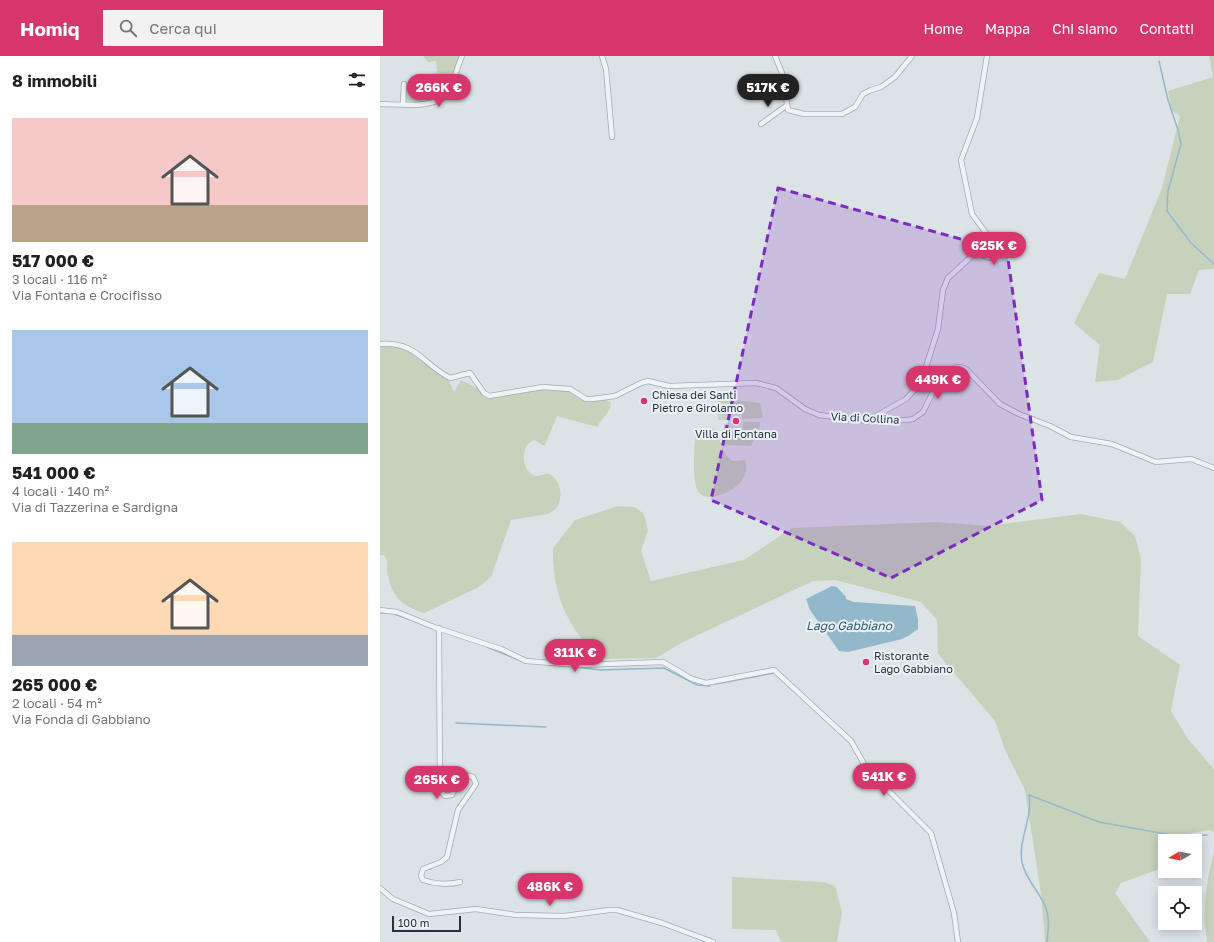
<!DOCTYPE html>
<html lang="it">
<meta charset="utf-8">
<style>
:root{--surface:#fff;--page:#f2f2f2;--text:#202124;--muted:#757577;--accent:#d7366c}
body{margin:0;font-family:"Golos Text",sans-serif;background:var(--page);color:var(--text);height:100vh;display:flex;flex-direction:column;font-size:15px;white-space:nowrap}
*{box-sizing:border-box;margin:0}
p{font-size:13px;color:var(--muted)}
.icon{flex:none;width:22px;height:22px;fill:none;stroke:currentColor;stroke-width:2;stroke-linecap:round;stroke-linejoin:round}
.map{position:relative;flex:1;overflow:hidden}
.details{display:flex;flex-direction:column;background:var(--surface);width:380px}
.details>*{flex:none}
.needle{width:26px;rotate:260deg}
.fabs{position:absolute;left:778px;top:778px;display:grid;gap:8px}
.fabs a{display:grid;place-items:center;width:44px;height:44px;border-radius:0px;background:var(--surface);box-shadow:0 2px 10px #0003;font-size:20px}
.scale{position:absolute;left:12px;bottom:10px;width:69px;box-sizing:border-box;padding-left:4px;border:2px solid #25333f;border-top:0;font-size:11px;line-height:14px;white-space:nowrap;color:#25333f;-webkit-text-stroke:3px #ebf1f5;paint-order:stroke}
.price{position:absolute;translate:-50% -34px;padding:0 9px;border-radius:14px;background:var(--accent);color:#fff;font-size:13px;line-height:26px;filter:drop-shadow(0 1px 2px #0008)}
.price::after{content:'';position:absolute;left:50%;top:24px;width:12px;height:9px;margin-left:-6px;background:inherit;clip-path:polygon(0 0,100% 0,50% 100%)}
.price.current{background:#222;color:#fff}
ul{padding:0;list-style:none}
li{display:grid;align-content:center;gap:8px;height:212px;padding:0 12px}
li span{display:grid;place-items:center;height:124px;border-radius:0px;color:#555}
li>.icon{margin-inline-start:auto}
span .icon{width:72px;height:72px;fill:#fffc;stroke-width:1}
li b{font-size:17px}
h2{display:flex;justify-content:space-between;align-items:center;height:48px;padding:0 12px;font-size:17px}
header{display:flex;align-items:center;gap:24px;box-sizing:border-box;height:56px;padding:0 20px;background:var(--accent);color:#fff}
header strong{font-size:19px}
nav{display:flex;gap:22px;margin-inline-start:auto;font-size:14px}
.search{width:280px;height:36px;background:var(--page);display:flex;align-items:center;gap:10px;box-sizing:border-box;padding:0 14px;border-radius:0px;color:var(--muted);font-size:15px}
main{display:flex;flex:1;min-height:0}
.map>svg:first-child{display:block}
.green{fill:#c6d2bc}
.water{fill:#94b8cb}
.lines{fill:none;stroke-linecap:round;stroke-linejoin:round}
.stream{stroke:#94b8cb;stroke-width:1.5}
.street-casing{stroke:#a1abb1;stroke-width:6}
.street{stroke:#eff2f6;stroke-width:4.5}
.marked{fill:#7b2cbf;fill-opacity:0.2;stroke:#7b2cbf;stroke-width:3;stroke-dasharray:8 5;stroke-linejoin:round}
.poi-dot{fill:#d7366c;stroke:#ebf1f5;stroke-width:1.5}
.labels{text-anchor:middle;stroke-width:4;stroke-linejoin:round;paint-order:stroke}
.poi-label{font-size:11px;fill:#25333f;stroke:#ebf1f5;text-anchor:start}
.street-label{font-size:11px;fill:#25333f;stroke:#ebf1f5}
.water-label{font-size:12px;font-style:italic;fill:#2c5a75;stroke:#ebf1f5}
</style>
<header>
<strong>Homiq</strong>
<div class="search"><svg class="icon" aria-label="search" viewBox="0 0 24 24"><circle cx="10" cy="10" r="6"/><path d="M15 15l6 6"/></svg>Cerca qui</div>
<nav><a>Home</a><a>Mappa</a><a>Chi siamo</a><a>Contatti</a></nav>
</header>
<main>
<section class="details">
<h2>8 immobili<svg class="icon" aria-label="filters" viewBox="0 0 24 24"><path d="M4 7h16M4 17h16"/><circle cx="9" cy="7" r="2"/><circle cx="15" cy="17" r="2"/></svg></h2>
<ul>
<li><span style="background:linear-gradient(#f6c9c9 70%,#b9a48a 0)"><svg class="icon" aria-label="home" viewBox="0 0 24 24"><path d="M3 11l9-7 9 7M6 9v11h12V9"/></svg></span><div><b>517 000 €</b><p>3 locali · 116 m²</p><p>Via Fontana e Crocifisso</p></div></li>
<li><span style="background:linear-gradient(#a9c7e8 75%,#7fa58c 0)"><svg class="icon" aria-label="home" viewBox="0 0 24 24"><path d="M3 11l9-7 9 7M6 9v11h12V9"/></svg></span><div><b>541 000 €</b><p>4 locali · 140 m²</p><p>Via di Tazzerina e Sardigna</p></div></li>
<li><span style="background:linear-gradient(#ffd9b3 75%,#9aa5b1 0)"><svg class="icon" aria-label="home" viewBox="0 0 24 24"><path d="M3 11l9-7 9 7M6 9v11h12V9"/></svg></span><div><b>265 000 €</b><p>2 locali · 54 m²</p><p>Via Fonda di Gabbiano</p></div></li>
</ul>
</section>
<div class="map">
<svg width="834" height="886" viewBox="0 0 834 886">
<rect width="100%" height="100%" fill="#dce3e7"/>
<g class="green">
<path d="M43,0H80C65,34 69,47 25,45L26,27L35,24L37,21L57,17L56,5L48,6Z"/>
<polygon points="829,0 834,0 834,213 819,214 810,238 787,238 773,306 738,324 715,326 720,289 694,267 719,217 745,223 782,132 800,60 791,54 788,35 833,21"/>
<path d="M0,290L23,292L30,294L69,325L74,336L81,324L99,333L104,341L109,343L143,335L169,333L191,336L210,345L227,344L231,347C231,356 221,363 217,371L177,360L165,389H162L155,384C140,387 140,414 155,420C160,421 165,417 170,418C182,427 183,439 177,452L168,458L131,464L111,521L97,532L44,557C21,550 10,539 7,514C7,509 8,503 4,499H0Z"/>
<polygon points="337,342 380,347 383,362 362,363 362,357 349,357 349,364 338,364"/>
<polygon points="363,366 380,366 379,374 371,390 344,389 344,368 349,367 350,376 363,375"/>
<path d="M333,372C342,378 339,397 353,405L365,404C372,424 350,438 332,441C327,441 321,440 318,435C312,426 314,387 316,376Z"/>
<path d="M238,450L254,451L263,457L265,462L268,474L261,495L271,525L364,504L412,472L557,466L607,470L701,458L740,466L755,480L761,503L758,580L800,609L791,655L808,683L834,713V776L828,774L807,778L803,785H785V811L741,827L735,837L770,886H665L661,838L645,734L625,694L615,665L558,598L557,564L541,546L455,524L433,525L303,586L276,602L224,603L219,601C186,571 172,536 173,492L195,464Z"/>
<path d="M834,796V886H827C822,855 826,827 834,796Z"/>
<polygon points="352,821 444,826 455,830 462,856 457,886 401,886 396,874 352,873"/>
</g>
<polygon class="water" points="452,530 457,531 466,541 466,543 474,546 535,550 538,563 538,573 528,580 522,583 468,596 459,595 430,554 426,543"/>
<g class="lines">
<g class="stream">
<polyline points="779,5 788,44 798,74 801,88 788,135 787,155 811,187 834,208"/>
<polyline points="0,557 6,557"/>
<polyline points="14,558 29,563"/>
<polyline points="107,591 144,606"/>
<polyline points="195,611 221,614 284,612 317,629 330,630"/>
<polyline points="336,628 394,617"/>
<polyline points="76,667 166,671"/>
<polyline points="649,739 719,766 791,779 806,780 827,779"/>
<path d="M649,739C653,762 638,783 642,806C645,823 660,836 666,852C670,863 668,875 667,886"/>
</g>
<g class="street-casing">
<g id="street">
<polyline points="222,0 226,13 232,81"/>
<polyline points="395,0 402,17 408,54 424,58 462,58 475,51 483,38 491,34 501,31 515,21 532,0"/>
<path d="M0,48C18,48 59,54 69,35C75,24 77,11 82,0"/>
<polyline points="23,48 24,28"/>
<polyline points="381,68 406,50"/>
<path d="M0,288C38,286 41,307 70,322L90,317L104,337L109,340L163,331L190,333L206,343H212L235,340L261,327L268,325L289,330L376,327L396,332L425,353L439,359L487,365L527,364L533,363L543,356L555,332L570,315L576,311H581L586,313L620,348L639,358L670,370L691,381L732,388L776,406L811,403L834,412"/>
<polyline points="487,365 526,343 541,327 558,273 563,234 568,222 593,199 599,198 610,202 618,196 617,192 592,158 581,104 597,62 607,0"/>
<polyline points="0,554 17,556 54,571 121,593 146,605 199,609 283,606 312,623 326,627 394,614 471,685 487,713 551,777 574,857 578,886"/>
<path d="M59,572L60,734L65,740L72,739L80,722L86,719L93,721L96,728L78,754L67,801L61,806L43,813L41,820L43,824C54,828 69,829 80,826"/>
<polyline points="0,832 13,843 49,858 96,853 136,859 184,860 229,854 237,854 282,867 333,886"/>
</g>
</g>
<use href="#street" class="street"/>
</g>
<path class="marked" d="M398,132L627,196L662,444L511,522L331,444Z"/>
<g class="poi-dot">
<circle cx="264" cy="345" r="4"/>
<circle cx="356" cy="365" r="4"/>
<circle cx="486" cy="606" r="4"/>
</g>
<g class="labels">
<g class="poi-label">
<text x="272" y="343">Chiesa dei Santi<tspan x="272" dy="13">Pietro e Girolamo</tspan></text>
<text x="356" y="382" text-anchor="middle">Villa di Fontana</text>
<text x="494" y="604">Ristorante<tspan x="494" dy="13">Lago Gabbiano</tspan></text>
</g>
<g class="street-label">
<text transform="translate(485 362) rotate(3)" y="4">Via di Collina</text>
</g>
<g class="water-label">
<text x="469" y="574">Lago Gabbiano</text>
</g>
</g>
</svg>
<div class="fabs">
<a><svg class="needle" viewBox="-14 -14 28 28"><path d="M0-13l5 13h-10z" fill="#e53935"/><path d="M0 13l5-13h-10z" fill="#757577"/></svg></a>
<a><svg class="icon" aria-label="locate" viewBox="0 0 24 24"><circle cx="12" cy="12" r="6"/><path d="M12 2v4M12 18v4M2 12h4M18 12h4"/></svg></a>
</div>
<div class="scale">100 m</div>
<b class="price" style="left:59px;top:52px">266K €</b>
<b class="price current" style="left:388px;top:52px">517K €</b>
<b class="price" style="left:614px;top:210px">625K €</b>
<b class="price" style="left:558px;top:344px">449K €</b>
<b class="price" style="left:195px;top:617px">311K €</b>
<b class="price" style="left:504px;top:741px">541K €</b>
<b class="price" style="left:57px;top:744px">265K €</b>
<b class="price" style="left:170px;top:851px">486K €</b>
</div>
</main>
